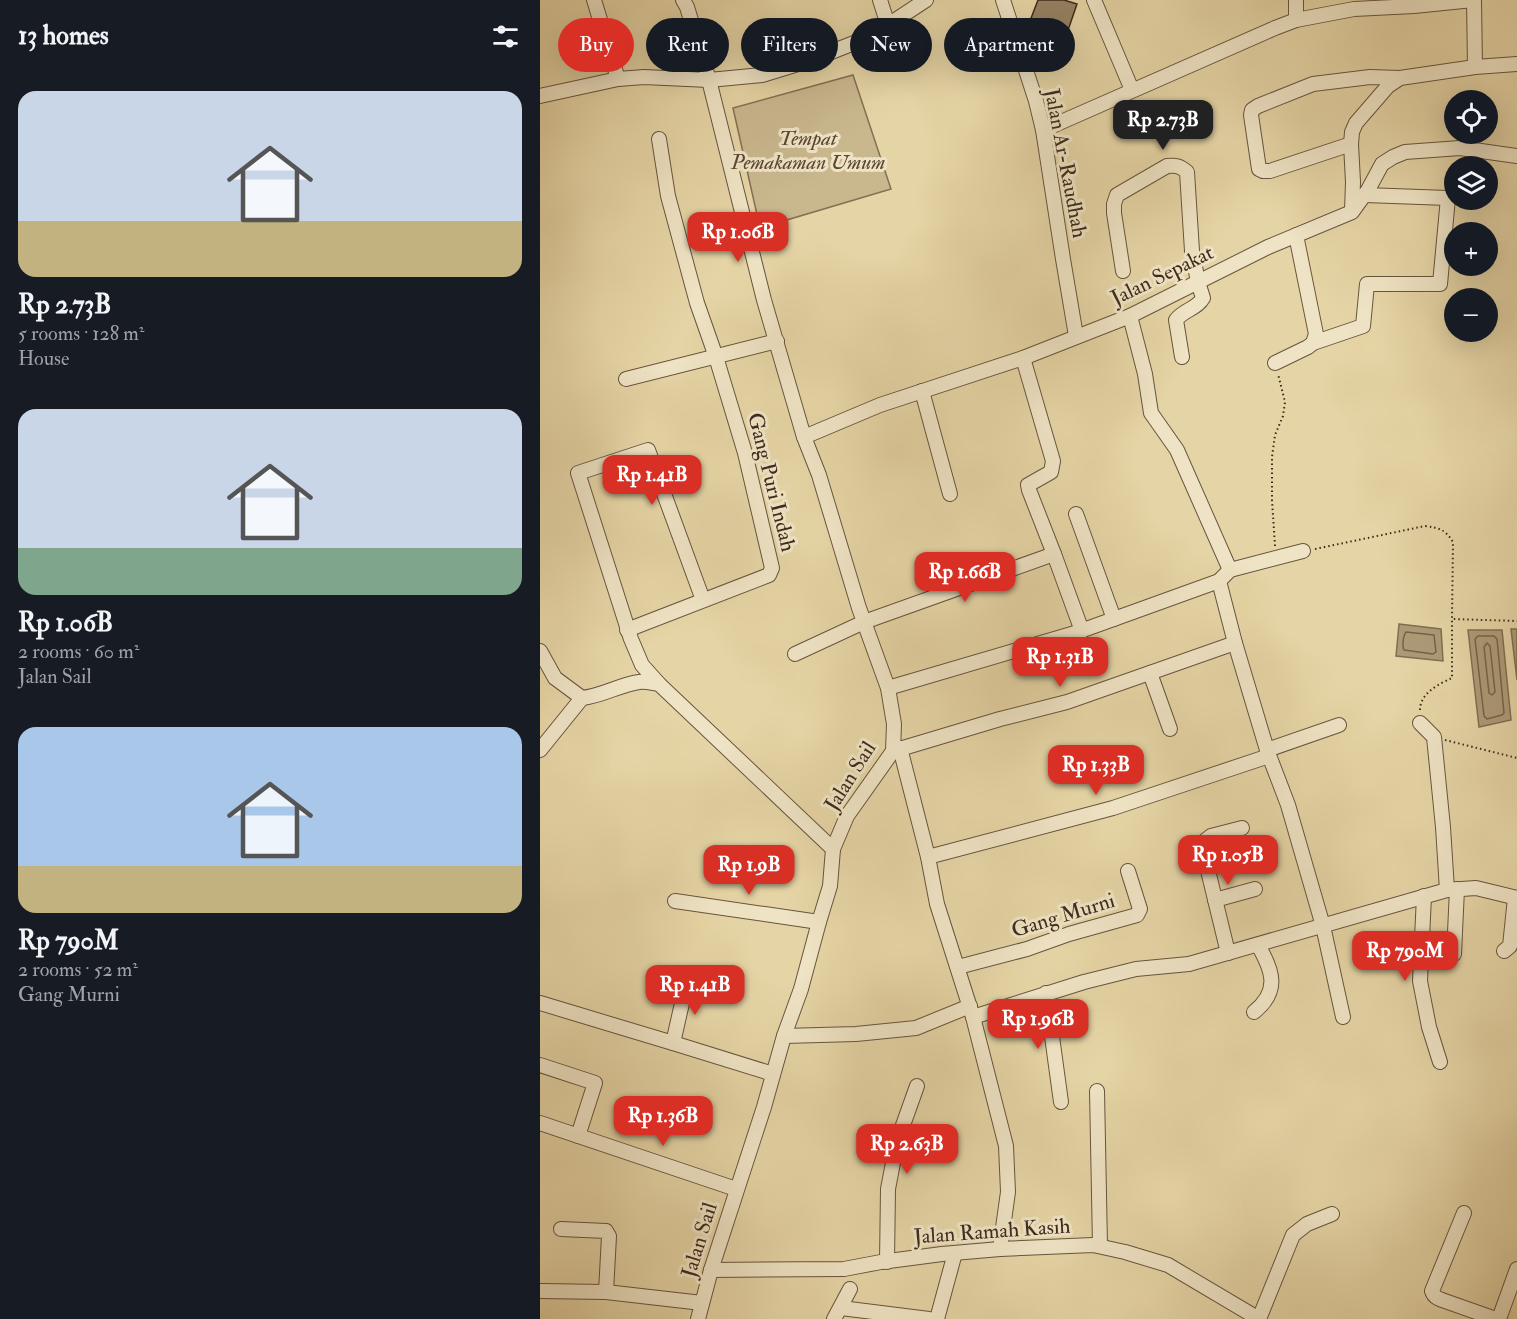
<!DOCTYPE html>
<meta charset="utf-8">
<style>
:root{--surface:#171b24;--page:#20242c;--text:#f1f3f6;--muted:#9ea1a6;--accent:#d93025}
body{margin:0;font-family:"IM FELL Double Pica",serif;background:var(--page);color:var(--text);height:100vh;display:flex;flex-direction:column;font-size:22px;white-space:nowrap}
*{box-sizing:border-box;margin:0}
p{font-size:20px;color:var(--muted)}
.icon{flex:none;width:33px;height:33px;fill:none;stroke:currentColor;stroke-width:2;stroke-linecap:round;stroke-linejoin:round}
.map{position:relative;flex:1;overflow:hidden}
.side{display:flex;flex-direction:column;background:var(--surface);width:540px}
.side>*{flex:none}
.banner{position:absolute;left:18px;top:18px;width:570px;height:54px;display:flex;gap:12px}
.tools{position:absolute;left:904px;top:90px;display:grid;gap:12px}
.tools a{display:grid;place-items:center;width:54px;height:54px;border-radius:50%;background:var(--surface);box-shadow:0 6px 24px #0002;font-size:30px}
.price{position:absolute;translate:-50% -51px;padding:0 14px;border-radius:12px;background:var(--accent);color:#fff;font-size:20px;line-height:39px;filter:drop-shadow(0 2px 3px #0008)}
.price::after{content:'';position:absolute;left:50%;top:36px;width:18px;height:14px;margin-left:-9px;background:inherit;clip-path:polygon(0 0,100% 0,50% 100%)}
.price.selected{background:#222;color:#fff}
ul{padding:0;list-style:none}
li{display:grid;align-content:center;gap:12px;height:318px;padding:0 18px}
li span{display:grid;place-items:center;height:186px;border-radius:18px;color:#555}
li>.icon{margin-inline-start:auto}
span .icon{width:108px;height:108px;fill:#fffc;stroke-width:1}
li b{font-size:26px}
h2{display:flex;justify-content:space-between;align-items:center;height:72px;padding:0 18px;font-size:26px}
.tag{padding:0 21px;border-radius:27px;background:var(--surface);box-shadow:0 6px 24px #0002;font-size:21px;line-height:54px}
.tag.selected{background:var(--accent);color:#fff}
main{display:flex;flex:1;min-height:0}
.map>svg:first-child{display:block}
.green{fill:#c9b78e;stroke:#847055;stroke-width:1.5}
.water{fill:#ac9a76;stroke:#806d52;stroke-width:1.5}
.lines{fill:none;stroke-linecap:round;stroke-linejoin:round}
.shore{stroke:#756249;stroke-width:1.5}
.building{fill:#958263;stroke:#3e2a1c;stroke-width:1.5}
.minor-casing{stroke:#68543e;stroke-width:16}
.path{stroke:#3e2a1c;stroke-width:2;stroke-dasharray:1.5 3;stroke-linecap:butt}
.minor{stroke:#eee3c4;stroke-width:14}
.labels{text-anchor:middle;stroke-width:6;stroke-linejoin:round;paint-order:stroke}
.park-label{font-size:21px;font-style:italic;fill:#5a4633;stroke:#eee3c4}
.street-label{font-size:21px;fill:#3e2a1c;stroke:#eee3c4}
</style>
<main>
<section class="side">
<h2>13 homes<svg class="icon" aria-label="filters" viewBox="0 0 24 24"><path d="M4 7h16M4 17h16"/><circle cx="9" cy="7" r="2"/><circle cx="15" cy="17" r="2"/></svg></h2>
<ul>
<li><span style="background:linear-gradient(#c9d6e8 70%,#c2b280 0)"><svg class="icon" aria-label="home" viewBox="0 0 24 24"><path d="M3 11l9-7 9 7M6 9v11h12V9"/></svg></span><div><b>Rp 2.73B</b><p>5 rooms · 128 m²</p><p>House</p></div></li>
<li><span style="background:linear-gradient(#c9d6e8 75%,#7fa58c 0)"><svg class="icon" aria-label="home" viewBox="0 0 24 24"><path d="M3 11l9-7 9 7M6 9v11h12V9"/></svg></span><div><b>Rp 1.06B</b><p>2 rooms · 60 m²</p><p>Jalan Sail</p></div></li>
<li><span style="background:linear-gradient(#a9c7e8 75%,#c2b280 0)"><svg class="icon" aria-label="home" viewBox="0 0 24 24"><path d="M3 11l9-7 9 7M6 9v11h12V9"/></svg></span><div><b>Rp 790M</b><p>2 rooms · 52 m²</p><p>Gang Murni</p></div></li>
</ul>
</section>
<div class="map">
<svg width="977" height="1319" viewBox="0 0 977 1319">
<rect width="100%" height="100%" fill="#e5d4a5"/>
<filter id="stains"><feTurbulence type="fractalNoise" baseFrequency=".00333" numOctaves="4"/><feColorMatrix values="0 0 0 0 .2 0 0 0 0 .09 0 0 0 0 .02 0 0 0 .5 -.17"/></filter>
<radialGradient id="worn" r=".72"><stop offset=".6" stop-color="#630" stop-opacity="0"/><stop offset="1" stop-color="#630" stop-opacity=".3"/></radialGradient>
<polygon class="green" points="313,75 351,189 220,228 193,108"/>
<g class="water">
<polygon points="859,624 901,629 903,661 856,656"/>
<polygon points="971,629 977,629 977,680"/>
<polygon points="928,630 962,630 971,720 939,727"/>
</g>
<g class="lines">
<g class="shore">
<path d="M866,632L894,635L896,652L893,654L864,650C862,646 863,636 866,632Z"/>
<polygon points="938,636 954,636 957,639 964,713 962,715 947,719 944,716 935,639"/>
<polygon points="947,643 950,646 955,692 952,695 949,693 944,647"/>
</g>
</g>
<polygon class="building" points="498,0 524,0 537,4 525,39 488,26"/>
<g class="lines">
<g class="minor-casing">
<g id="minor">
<polyline points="54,0 78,79"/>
<polyline points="143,0 147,7 169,80 224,300 264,437 279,475 319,608 348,688 354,724 353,751 307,816 293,849 290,886 279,922 261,989 244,1036 224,1107 171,1270 158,1319"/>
<polyline points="340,0 348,25"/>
<polyline points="463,0 496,101 503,130 523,259 536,336"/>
<polyline points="554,0 592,90"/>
<polyline points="756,0 756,20"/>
<polyline points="934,0 935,67"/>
<polyline points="0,96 78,79 104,77 169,80 222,75 271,60 319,41 348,25 386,0"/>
<polyline points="503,130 735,28 756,20 814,9 874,6 933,0"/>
<polyline points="811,144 730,171 723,171 719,169 711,115 712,110 718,106 773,84 830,77 860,78"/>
<polyline points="812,211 813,182 811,144 812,132 816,123 848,86 860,78 935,67 977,64"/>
<path d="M583,271L574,213V204L577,195L627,166C636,165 640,166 647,172L652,251L658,282L663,298C657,309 643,310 636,320L642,357"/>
<polyline points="590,316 605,374 611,413 637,450 690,570"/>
<polyline points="773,343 823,326 827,284 900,284 908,198 825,195"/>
<polyline points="483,358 513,461 511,472 488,485 489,490 514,554 542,631"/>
<polyline points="735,363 768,347 773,343 776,334 756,235"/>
<polyline points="86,379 237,341"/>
<polyline points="382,391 410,494"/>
<polyline points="264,437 340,405 483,358 590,316 728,247 812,212 828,190 842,164 853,157 865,152 920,148 977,156"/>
<polyline points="536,514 574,619"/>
<polyline points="679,581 695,643 727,750 748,805 783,926 803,1017"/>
<polyline points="87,630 229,575 232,568 205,453 176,357 157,303 128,196 119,139"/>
<path d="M0,651L15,678L42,698C62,696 79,685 99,682C105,681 112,683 119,684L293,849"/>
<polyline points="255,654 324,622 514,554"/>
<polyline points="610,673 630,729"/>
<polyline points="119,684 102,665 91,639 38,473 108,450 163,600"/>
<polyline points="348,688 535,633 679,581 690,570 763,551"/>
<polyline points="880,723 894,737 903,827 907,890"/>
<polyline points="360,748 388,857 397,904 433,1017 466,1146 468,1192 460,1249"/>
<polyline points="0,750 42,698"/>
<polyline points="727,750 799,725"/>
<polyline points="353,751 460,719 527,702 695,643"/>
<polyline points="388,857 573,808 729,756"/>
<polyline points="884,896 880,981 889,1027 900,1062"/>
<polyline points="675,900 715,889"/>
<polyline points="135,901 279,922"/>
<polyline points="964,951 970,946 975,898"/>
<polyline points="688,953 664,854 662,843 671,836 702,828"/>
<polyline points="914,954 917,889"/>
<polyline points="418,967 487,949 529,934 597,915 600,909 588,871"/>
<polyline points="506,993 521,1102"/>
<polyline points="0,1003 133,1043 233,1074"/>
<path d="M714,1012C740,991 733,971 718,945"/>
<polyline points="433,1017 544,982 596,969 649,964 907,890 936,888 977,898"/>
<polyline points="244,1036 316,1034 376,1028 430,1006"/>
<polyline points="133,1043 145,990 150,978 157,974"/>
<polyline points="0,1065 55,1083 38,1136"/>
<polyline points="557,1091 560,1246"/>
<polyline points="0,1123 196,1189"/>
<path d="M924,1213L892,1291C894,1297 897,1298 902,1300L956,1319"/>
<polyline points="21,1229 66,1231 69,1236 66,1292"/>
<polyline points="347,1262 348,1189 357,1142 377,1086"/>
<polyline points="171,1270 304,1269 341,1262 402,1254 460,1249 553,1245 585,1252 628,1265 719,1319"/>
<polyline points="0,1291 66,1292 162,1303"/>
<polyline points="301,1308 389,1319"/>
<polyline points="294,1319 310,1289"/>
<polyline points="397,1319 415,1253"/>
<polyline points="719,1319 753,1235 767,1224 792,1214"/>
<polyline points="959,1319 977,1269"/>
</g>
</g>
<g class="path">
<polyline points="735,546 732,500 732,457 735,435 743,416 745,402 738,374"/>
<path d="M775,549L885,526C899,528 905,529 913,542L912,619L977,621"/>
<path d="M880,710C880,693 899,684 912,678V619"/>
<polyline points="905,740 977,758"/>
</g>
<use href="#minor" class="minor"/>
</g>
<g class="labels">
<g class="park-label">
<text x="268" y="145">Tempat<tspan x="268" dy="24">Pemakaman Umum</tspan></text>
</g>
<g class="street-label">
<text transform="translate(526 163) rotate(79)" y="7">Jalan Ar-Raudhah</text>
<text transform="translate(622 275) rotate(-26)" y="7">Jalan Sepakat</text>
<text transform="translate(232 482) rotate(76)" y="7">Gang Puri Indah</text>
<text transform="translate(310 776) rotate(-58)" y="7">Jalan Sail</text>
<text transform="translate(523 915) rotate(-17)" y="7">Gang Murni</text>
<text transform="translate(452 1231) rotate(-4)" y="7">Jalan Ramah Kasih</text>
<text transform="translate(159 1240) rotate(-73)" y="7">Jalan Sail</text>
</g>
</g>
<rect width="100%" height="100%" filter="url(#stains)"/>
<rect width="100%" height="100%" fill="url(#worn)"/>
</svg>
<div class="tools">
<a><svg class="icon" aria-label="locate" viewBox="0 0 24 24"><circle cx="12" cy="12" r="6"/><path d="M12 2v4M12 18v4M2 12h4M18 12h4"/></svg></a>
<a><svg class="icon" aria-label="layers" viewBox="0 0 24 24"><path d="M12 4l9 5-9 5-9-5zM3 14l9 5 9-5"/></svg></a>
<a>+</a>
<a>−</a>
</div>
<b class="price selected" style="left:623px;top:151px">Rp 2.73B</b>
<b class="price" style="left:198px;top:263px">Rp 1.06B</b>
<b class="price" style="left:112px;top:506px">Rp 1.41B</b>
<b class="price" style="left:425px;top:603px">Rp 1.66B</b>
<b class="price" style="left:520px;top:688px">Rp 1.31B</b>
<b class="price" style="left:556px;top:796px">Rp 1.33B</b>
<b class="price" style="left:688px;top:886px">Rp 1.05B</b>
<b class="price" style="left:209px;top:896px">Rp 1.9B</b>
<b class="price" style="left:865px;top:982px">Rp 790M</b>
<b class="price" style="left:155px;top:1016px">Rp 1.41B</b>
<b class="price" style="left:498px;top:1050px">Rp 1.96B</b>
<b class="price" style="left:123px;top:1147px">Rp 1.36B</b>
<b class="price" style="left:367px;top:1175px">Rp 2.63B</b>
<div class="banner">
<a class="tag selected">Buy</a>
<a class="tag">Rent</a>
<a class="tag">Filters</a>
<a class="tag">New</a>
<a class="tag">Apartment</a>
</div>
</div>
</main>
